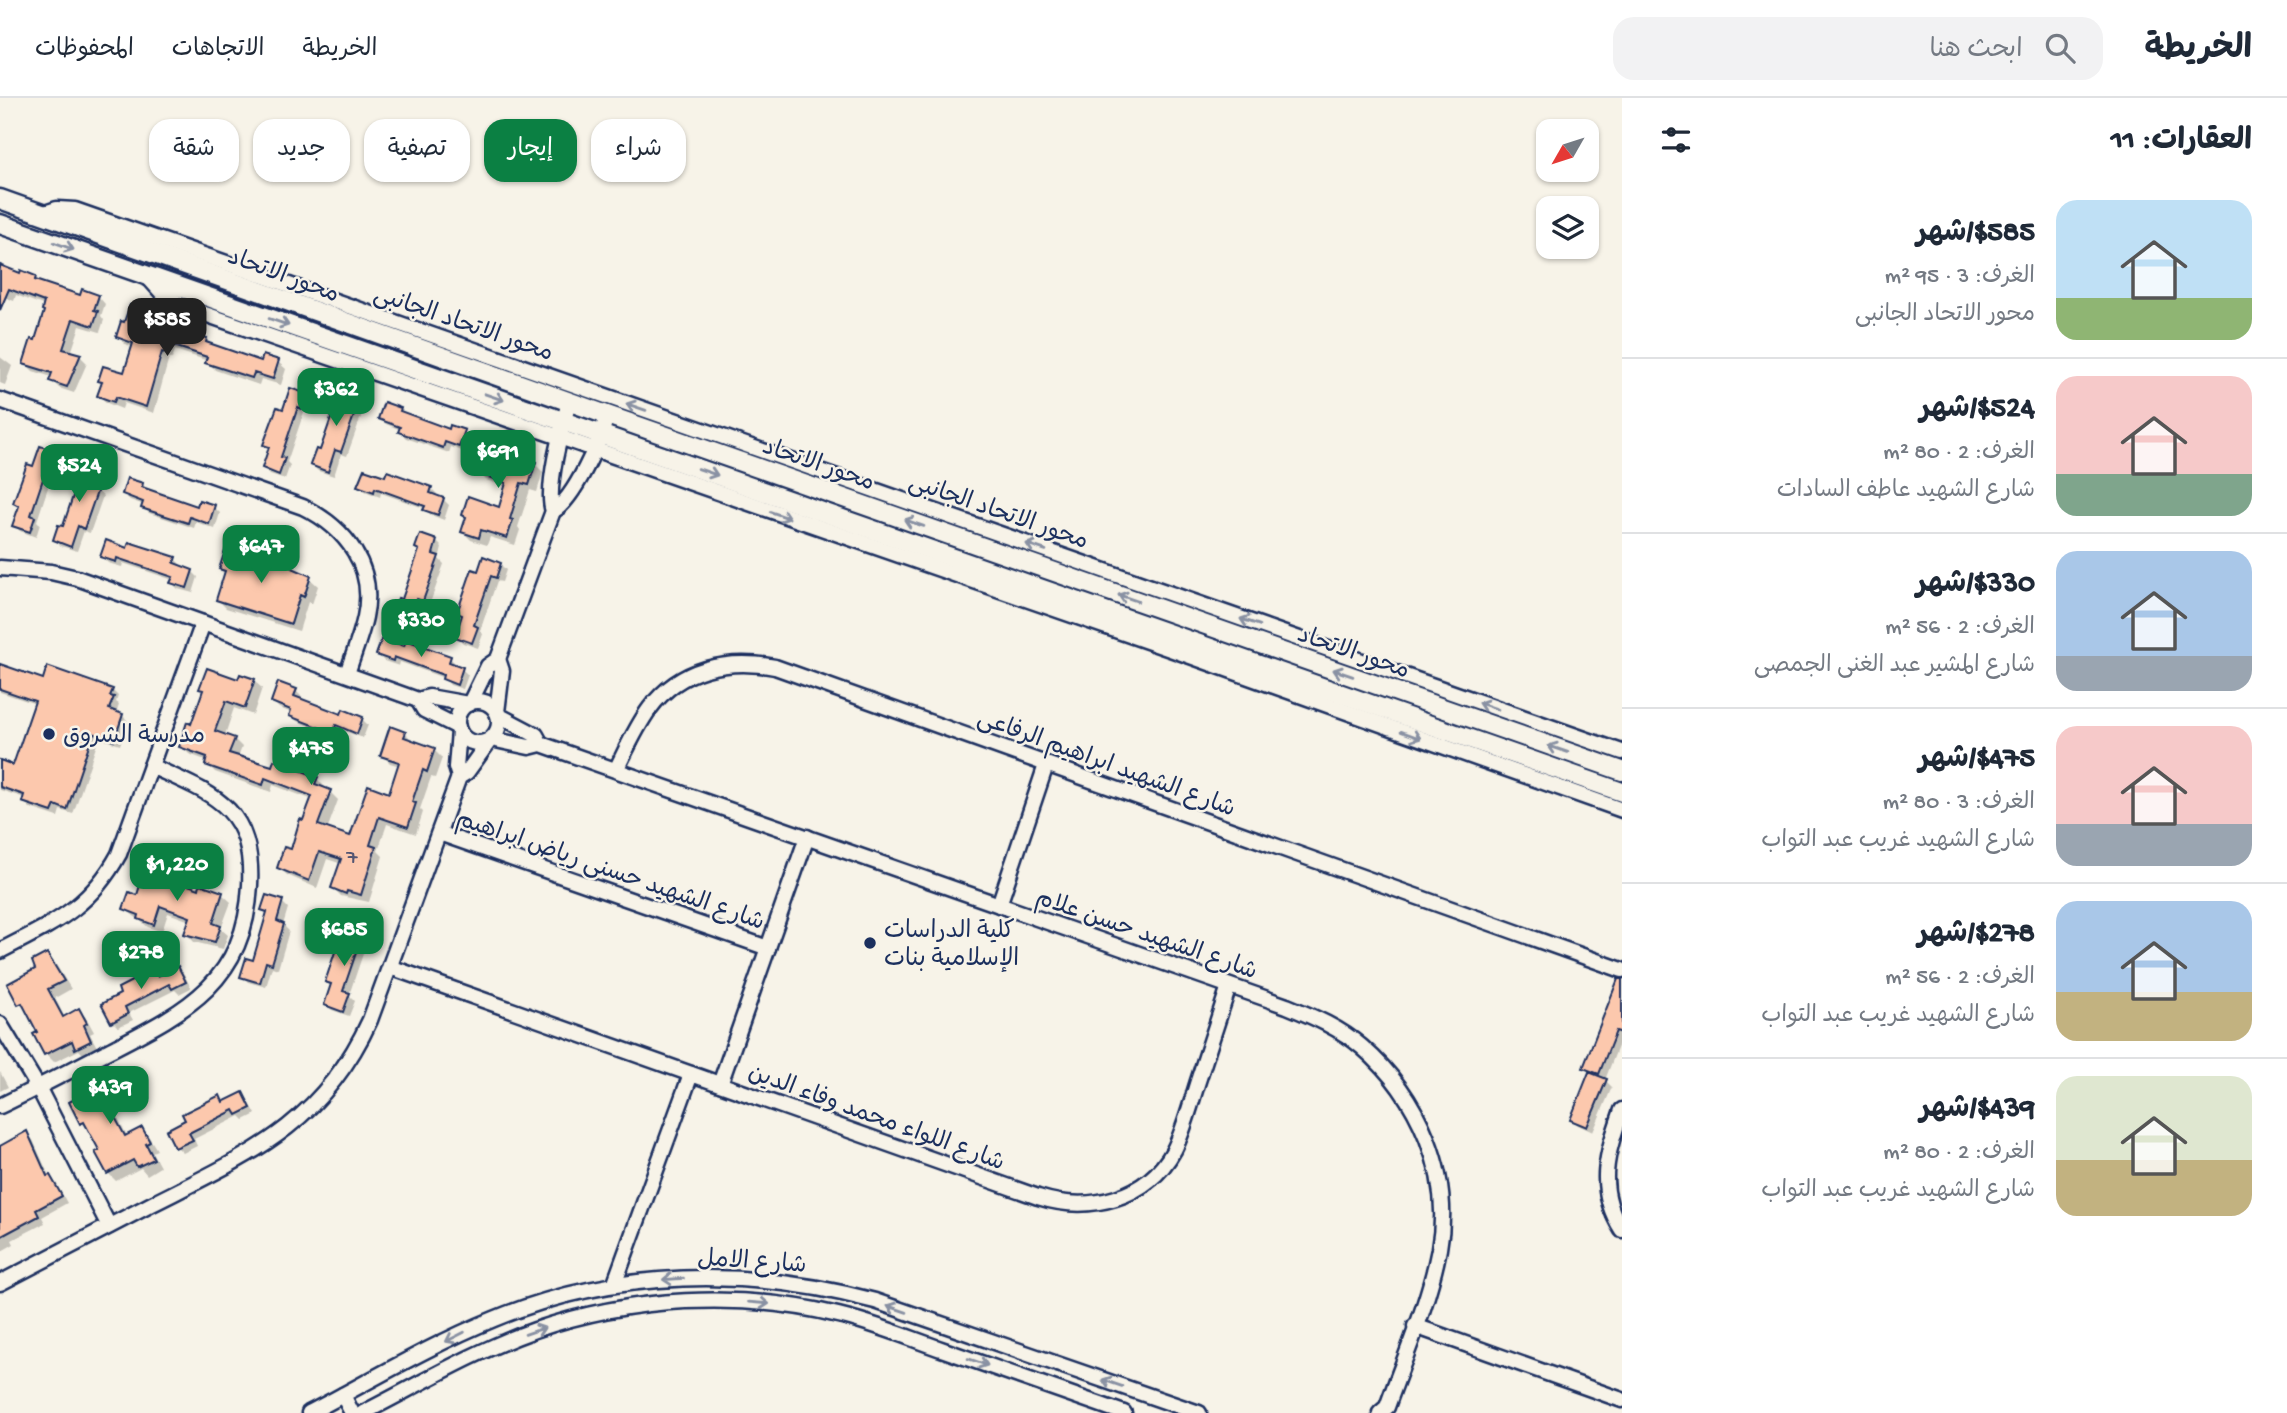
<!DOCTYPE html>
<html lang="ar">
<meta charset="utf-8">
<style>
:root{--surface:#fff;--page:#f2f2f3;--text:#1f2937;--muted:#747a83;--line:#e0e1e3;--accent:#0b8043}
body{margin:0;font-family:"Gochi Hand","Playpen Sans Arabic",sans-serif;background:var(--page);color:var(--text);direction:rtl;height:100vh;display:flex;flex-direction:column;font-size:26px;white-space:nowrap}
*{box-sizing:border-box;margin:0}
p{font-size:23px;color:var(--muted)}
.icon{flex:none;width:38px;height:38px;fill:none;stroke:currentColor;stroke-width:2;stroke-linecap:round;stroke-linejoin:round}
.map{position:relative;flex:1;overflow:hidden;direction:ltr}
.panel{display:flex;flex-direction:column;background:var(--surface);width:665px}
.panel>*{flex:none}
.top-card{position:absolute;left:21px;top:21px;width:665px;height:63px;direction:rtl;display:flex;gap:14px}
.needle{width:46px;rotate:231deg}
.controls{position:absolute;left:1536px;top:21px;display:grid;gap:14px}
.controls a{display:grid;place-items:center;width:63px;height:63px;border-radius:14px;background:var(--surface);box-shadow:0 2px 5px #0004;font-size:35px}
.price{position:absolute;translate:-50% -60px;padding:0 16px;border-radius:14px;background:var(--accent);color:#fff;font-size:23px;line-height:46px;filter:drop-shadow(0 2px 4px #0008)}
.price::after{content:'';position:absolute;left:50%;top:42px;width:21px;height:16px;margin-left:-10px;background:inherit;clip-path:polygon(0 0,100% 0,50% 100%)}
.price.current{background:#222;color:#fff}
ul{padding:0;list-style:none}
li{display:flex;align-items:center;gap:21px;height:175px;padding:0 35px}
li+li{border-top:2px solid var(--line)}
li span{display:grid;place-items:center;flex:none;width:196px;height:140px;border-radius:21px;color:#555}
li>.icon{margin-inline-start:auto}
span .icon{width:84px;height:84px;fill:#fffc;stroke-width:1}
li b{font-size:30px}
h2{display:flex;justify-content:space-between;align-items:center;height:84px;padding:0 35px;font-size:30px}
.pill{padding:0 24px;border-radius:21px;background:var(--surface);box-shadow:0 2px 5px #0004;font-size:24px;line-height:63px}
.pill.current{background:var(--accent);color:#fff}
header{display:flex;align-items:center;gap:42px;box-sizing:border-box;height:98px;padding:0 35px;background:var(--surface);border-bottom:2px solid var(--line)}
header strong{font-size:33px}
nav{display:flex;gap:38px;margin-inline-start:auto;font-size:24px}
.search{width:490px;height:63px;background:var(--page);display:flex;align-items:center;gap:18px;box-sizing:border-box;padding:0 24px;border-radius:21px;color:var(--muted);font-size:26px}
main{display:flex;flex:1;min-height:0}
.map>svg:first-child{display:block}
.shadow{fill:#0003}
.building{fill:#fcc8ad;stroke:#1b2f5e;stroke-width:2}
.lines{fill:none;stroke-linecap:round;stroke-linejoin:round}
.minor-casing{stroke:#1b2f5e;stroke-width:19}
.tertiary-casing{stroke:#1b2f5e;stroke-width:23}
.minor{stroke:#f7f3e8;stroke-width:14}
.tertiary{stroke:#f7f3e8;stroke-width:18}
.oneway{stroke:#8991a3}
.poi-dot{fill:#1b2f5e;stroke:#f7f3e8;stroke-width:2.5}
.labels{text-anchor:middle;stroke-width:5;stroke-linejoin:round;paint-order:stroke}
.number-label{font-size:21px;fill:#535572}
.street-label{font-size:24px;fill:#1b2f5e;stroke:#f7f3e8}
.poi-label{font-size:24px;fill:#1b2f5e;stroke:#f7f3e8;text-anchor:start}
</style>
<header>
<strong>الخريطة</strong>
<div class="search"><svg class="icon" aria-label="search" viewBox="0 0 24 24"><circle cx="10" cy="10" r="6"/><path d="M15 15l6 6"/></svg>ابحث هنا</div>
<nav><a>الخريطة</a><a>الاتجاهات</a><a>المحفوظات</a></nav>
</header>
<main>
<section class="panel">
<h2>العقارات: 11<svg class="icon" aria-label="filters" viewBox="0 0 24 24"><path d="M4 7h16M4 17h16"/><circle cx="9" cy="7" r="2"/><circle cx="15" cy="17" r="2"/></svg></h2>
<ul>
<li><span style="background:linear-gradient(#bfe0f5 70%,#8fb573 0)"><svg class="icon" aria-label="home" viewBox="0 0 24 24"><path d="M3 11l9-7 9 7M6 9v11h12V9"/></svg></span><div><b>$585/شهر</b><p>الغرف: 3 · 95 m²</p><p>محور الاتحاد الجانبى</p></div></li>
<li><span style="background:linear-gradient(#f6c9c9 70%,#7fa58c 0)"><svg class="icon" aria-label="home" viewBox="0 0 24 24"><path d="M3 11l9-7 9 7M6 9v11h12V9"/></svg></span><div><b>$524/شهر</b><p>الغرف: 2 · 80 m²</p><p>شارع الشهيد عاطف السادات</p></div></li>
<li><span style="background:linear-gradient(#a9c7e8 75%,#9aa5b1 0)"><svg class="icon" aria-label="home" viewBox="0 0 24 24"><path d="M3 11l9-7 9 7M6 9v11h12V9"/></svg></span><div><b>$330/شهر</b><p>الغرف: 2 · 56 m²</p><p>شارع المشير عبد الغنى الجمصى</p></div></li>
<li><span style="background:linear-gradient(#f6c9c9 70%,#9aa5b1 0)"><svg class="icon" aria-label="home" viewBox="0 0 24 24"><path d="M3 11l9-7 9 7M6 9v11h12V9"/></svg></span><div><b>$475/شهر</b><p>الغرف: 3 · 80 m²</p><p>شارع الشهيد غريب عبد التواب</p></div></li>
<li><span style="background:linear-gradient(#a9c7e8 65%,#c2b280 0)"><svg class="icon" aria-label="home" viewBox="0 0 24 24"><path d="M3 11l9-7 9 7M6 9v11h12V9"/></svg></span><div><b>$278/شهر</b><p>الغرف: 2 · 56 m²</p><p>شارع الشهيد غريب عبد التواب</p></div></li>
<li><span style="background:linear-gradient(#dfe7d0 60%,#c2b280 0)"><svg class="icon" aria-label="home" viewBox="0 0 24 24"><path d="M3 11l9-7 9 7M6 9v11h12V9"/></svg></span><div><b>$439/شهر</b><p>الغرف: 2 · 80 m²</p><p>شارع الشهيد غريب عبد التواب</p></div></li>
</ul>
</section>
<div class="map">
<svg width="1622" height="1315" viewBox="0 0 1622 1315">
<rect width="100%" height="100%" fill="#f7f3e8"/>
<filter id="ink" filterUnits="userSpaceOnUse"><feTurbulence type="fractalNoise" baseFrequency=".0143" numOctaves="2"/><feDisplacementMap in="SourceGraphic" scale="14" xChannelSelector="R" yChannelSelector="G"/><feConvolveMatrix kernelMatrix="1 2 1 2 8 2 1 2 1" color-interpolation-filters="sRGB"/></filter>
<g filter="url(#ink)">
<g class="shadow">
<polygon points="0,169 35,179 42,186 81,199 98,198 105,206 101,218 104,222 100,234 80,228 71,255 80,258 87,265 74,295 59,290 51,282 52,279 33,273 25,265 36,244 46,214 45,208 16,197 14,203 0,197"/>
<polygon points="146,214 154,222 153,225 206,242 213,248 262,265 278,264 286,271 281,287 261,281 259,287 215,272 208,263 175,252 172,261 169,260 154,315 124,305 122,311 107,305 99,298 103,285 100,282 125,276 134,249 125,246 118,238"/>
<polygon points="0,259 12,268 5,287 0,285"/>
<polygon points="355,294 361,300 357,311 362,316 347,358 341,356 334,378 318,373 312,367"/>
<polygon points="307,298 313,304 308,316 304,314 287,364 290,367 285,381 270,376 264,370 270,351 265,346 284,313"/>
<polygon points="400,311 407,318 450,333 464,333 470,339 465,354 451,349 449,355 406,340 400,334 401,332 386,326 380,320"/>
<polygon points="513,348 521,356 520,361 535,366 543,374 537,394 530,392 518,429 520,432 515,447 490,439 487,447 471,442 463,434 500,411 507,389 486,382 478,374"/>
<polygon points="56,356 62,362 58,375 53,374 37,423 40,426 36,439 20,433 14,427 20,410 15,405 34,370"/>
<polygon points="82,364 97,370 103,376 97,393 103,398 90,435 84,433 77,453 61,448 55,442 64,431 81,382 77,378"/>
<polygon points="142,386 149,393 198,410 214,409 220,415 215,431 196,424 194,430 149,415 143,409 144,407 130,402 124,396"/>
<polygon points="359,387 431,390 437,396 436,399 443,401 449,407 444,422 431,417 424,410 381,395 380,399 365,393"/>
<polygon points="436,443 442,449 439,461 444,466 429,508 423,506 415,527 400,522 394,516 403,503 420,453 417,450"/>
<polygon points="102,459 175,461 181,467 180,469 192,473 198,479 193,495 178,491 172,485 173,482 123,465 122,469 108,465"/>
<polygon points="500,466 506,472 502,484 497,483 480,533 483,536 478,550 463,545 457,539 463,519 459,515 479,475"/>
<polygon points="221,470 309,480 318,488 312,506 308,504 299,533 226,510 218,502 226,476"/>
<polygon points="405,550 450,560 456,566 455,568 462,571 468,577 463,591 450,587 444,580 400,564 399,568 384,563 378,557"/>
<polygon points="0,568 44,583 112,592 118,598 116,604 119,606 116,615 122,617 128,623 120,647 99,640 73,716 60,712 58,719 30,710 24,704 25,700 0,692 0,664 14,669 36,606 0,594"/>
<polygon points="239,583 254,583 262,590 253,617 234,610 225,637 234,641 242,649 238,660 317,681 325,689 324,691 330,694 338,702 327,732 351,741 390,697 400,668 390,665 382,657 405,635 413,643 434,652 442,660 435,680 431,679 420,711 423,714 416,736 387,726 378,753 383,758 369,804 341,798 333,790 342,766 327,761 317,790 287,777 279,769 292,753 313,702 273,687 271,694 215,674 207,666 208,663 189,656 181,648 192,628 204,593 201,591"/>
<polygon points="296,593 302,599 300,603 342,619 362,621 368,627 363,640 342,632 339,640 297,623 291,617 292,615 279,610 273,604"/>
<polygon points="169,777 176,785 200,793 222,796 231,804 221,831 228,837 223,851 194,844 186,835 190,823 168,815 162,834 148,829 125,811"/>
<polygon points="282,804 288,810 283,827 289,833 278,871 272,869 266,889 248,884 242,878 254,864 268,816 263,812"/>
<polygon points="369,834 375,840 370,852 365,850 349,897 355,903 349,918 332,912 326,906 332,889 327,884 347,849"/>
<polygon points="47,857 55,865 71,891 55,900 65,920 79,912 87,921 94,934 90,936 98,951 85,958 79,952 54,964 46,956 35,936 39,934 28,914 20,906 9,886 38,871"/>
<polygon points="178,870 184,876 191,890 179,896 175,892 129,915 133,922 118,929 112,923 154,874 160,879"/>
<polygon points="1622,898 1622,938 1605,982 1612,989 1593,1034 1578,1027 1572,1021 1590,975 1585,969"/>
<polygon points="0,974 8,989 0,993"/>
<polygon points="109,976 117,984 133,1010 117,1018 127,1038 141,1031 149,1039 157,1052 152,1054 160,1069 147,1077 141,1070 116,1083 108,1075 102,1053 90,1033 82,1025"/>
<polygon points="242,996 248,1002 256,1016 244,1022 240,1018 194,1041 197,1048 183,1055 177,1049 168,1033 187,1023 219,999 225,1005"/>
<polygon points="26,1036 33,1042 50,1080 56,1085 67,1105 42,1119 45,1125 12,1142 14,1146 0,1154 0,1046 2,1048"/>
</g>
<g class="building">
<polygon points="0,167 20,175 21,172 36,178 35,182 80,197 82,191 99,197 94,212 98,213 93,228 73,221 63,251 81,256 67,289 49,283 52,275 23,266 31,241 35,242 44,213 42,212 44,204 9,191 0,212"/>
<polygon points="130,207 147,213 145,220 207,240 206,244 261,263 263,257 279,262 273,281 254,275 252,280 205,265 207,259 168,246 165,255 162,254 146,309 116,299 114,304 97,298 102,284 98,283 103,268 124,274 133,245 116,239 121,223 124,224"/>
<polygon points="338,286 356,293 351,307 357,309 341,354 335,352 328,374 310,367 316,351 320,352 337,303 333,301"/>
<polygon points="290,290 308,296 302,311 298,309 281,359 285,360 279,377 262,370 269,349 263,347 277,309 283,311"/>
<polygon points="384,304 401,310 400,313 449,331 450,327 465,332 459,349 445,344 443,350 398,334 400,329 378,321"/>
<polygon points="492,339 514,346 511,356 536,364 529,387 521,385 510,421 513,422 507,440 481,432 479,440 461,434 466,419 462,417 468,398 499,409 506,385 476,375 483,352 488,353"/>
<polygon points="40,348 57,354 52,371 47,369 31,417 35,419 30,434 12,428 19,408 13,405 27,366 33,368"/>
<polygon points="80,362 98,368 91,389 98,391 84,431 78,428 71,449 53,442 58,427 63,428 79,380 75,379"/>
<polygon points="364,371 385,378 387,373 432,389 430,395 444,400 438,417 423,412 425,408 375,390 374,394 357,388"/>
<polygon points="127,380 143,385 142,389 197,408 199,402 215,407 209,426 190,419 188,425 141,410 143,404 122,396"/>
<polygon points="420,436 437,442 433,456 439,458 423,503 417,501 409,523 392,517 398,500 402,501 419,452 415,450"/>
<polygon points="106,442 127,450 129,444 176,459 174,465 193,472 187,490 170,485 173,479 117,460 116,464 100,459"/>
<polygon points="226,450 281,465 311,478 304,499 300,497 291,526 216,502 225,473 219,471"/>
<polygon points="483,458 501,465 496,480 491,478 474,527 478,529 472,545 455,539 462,517 457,515 472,471 478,473"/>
<polygon points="382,540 404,548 406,542 451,558 449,564 463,569 457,587 442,581 443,577 394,559 393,563 376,557"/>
<polygon points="0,566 43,581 47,568 113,591 110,598 114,599 109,611 123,616 114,643 93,635 67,712 55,707 52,714 22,704 24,697 0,689 0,662 13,667 35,603 0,591"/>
<polygon points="207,570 238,581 240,576 255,581 245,610 226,603 215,633 235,640 229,655 272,668 274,662 318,679 315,686 331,692 318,727 350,738 368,687 389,695 399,664 380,658 390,628 406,634 404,639 435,650 427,674 423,672 412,704 416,705 408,729 379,719 370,747 376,749 361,797 347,793 346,796 331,790 341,761 319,754 309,783 277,770 284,749 291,751 300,721 303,722 312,698 265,680 263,687 205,667 207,659 179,649 187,624 191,626 203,592 199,591"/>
<polygon points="278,584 297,591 294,598 341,616 343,611 363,619 357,636 336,627 333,635 289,618 291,612 271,604"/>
<polygon points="146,768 170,776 168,780 199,791 200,786 223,794 213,825 221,828 215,844 184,836 190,819 160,808 154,827 138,821 139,817 123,811 129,794 137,797"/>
<polygon points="266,797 283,802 277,823 284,826 272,866 266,864 260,885 240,879 246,860 253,862 267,814 261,812"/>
<polygon points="353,826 370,832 364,847 359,846 343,893 350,895 343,914 324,907 331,886 325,884 338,845 345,847"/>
<polygon points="47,855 64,883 48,891 63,919 79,910 87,925 84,927 91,943 75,951 72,943 44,957 33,936 37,934 22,905 18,907 7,886 35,871 32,863"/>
<polygon points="178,868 186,884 172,891 169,886 125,909 128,916 111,925 101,906 120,896 118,890 155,871 158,878"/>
<polygon points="1618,881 1622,881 1622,935 1616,933 1599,976 1583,970"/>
<polygon points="109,973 126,1001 110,1010 125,1038 142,1029 150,1044 146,1046 154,1061 137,1069 133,1062 107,1076 95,1054 99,1052 84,1024 80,1026 69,1004 98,989 94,982"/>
<polygon points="1589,974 1607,981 1587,1029 1570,1022"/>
<polygon points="243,994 251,1010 237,1017 234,1012 189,1035 193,1042 175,1050 166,1032 185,1022 182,1016 220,997 223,1004"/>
<polygon points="27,1033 47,1078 50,1077 62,1098 36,1112 39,1118 0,1139 0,1048"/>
</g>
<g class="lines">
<g class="minor-casing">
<g id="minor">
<polyline points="42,116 57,111 75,112 1622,654"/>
<polyline points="148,179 164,197 182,208 1190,558 1622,712"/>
<path d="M0,302L303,409C346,430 376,469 365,519C361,538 353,557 347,576"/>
<path d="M553,413C574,402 601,341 607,317"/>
<polyline points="0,470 51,474 77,480 418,602 429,599 468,606"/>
<polyline points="418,602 424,612 458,629"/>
<circle cx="478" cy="624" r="21"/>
<path d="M470,605L488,568L498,561L553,413C545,392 562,327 569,304"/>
<polyline points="497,614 502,573 498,561"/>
<polyline points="498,617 536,637 541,646"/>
<polyline points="459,633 456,669 459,679"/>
<path d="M491,641L529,649L541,646L1287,908C1314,919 1340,930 1362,949C1418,997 1453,1076 1439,1151C1429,1204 1405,1258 1387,1309L1380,1315"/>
<path d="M616,672C626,652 636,629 650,610C680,570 727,560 775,569L1622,872"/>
<polyline points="439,735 768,850"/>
<polyline points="999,807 1046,667"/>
<path d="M0,853C53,825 89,811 119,756L203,525"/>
<path d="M390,869L1038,1099C1089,1115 1147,1102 1174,1052C1185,1030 1191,1004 1199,980C1209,949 1219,918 1229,888"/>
<polyline points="0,926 38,989 109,1128"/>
<polyline points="720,986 807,739"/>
<path d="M0,1008C37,990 73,971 110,952C186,913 245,884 250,787C254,708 212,696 151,668"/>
<path d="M1622,1012C1607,1055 1595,1090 1622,1132"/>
<path d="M0,1185C51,1159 101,1132 152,1106C249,1057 322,1027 370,922L459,679L467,674L490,642"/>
<polyline points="614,1187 691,976"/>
<polyline points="1415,1228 1622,1302"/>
<polyline points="343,1297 352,1315"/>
<path d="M309,1315C370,1283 430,1247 494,1221C615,1171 749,1169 875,1203L1199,1315"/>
<path d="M363,1315C420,1286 475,1253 535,1232C631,1199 739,1193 838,1217C874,1225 909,1240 944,1252C1004,1273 1064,1294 1124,1315"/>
</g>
</g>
<g class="tertiary-casing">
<g id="tertiary">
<polyline points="0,101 607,317 1622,673"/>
<polyline points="0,126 1622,694"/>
</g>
</g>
<use href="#minor" class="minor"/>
<use href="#tertiary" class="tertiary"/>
</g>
<defs><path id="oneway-shaft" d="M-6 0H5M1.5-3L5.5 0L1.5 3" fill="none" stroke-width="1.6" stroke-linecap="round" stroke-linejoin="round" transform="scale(1.75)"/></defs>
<g class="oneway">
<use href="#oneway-shaft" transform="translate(64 148) rotate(20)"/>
<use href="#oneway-shaft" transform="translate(279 224) rotate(19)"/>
<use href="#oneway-shaft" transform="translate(494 299) rotate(19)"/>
<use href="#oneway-shaft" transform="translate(636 309) rotate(-161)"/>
<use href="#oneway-shaft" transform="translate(708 374) rotate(19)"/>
<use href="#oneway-shaft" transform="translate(780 417) rotate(19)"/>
<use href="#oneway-shaft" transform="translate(914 425) rotate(-161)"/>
<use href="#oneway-shaft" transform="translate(1036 449) rotate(-161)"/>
<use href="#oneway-shaft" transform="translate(1128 500) rotate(-161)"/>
<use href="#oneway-shaft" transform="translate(1250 524) rotate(-161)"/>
<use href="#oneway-shaft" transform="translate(1343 575) rotate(-161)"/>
<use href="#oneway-shaft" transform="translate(1488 608) rotate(-161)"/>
<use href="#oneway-shaft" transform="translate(1411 637) rotate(20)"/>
<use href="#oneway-shaft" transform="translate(1558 651) rotate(-161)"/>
<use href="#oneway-shaft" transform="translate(673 1181) rotate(176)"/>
<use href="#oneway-shaft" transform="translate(759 1205) rotate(5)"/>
<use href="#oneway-shaft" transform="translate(897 1211) rotate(-161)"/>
<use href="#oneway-shaft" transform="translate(535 1233) rotate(-19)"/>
<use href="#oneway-shaft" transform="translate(455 1239) rotate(153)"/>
<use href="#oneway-shaft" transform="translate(978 1264) rotate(19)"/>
<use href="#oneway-shaft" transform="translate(1112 1285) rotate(-161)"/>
</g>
</g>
<g class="poi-dot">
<circle cx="49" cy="636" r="7"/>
<circle cx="870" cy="845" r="7"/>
</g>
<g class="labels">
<g class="number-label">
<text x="352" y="765">7</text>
</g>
<g class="street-label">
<text transform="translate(284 176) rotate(20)" y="8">محور الاتحاد</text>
<text transform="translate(464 224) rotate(19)" y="8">محور الاتحاد الجانبى</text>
<text transform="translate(819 365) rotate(19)" y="8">محور الاتحاد</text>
<text transform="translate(999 412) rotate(19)" y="8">محور الاتحاد الجانبى</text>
<text transform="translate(1354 553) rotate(19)" y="8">محور الاتحاد</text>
<text transform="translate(1107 664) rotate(20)" y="8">شارع الشهيد ابراهيم الرفاعى</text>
<text transform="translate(611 771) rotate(19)" y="8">شارع الشهيد حسنى رياض ابراهيم</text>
<text transform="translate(1147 835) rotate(19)" y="8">شارع الشهيد حسن علام</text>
<text transform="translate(877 1018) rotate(20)" y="8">شارع اللواء محمد وفاء الدين</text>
<text transform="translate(752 1162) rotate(4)" y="8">شارع الامل</text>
</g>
<g class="poi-label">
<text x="63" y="644">مدرسة الشروق</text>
<text x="884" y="839">كلية الدراسات<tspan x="884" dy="28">الإسلامية بنات</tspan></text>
</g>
</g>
</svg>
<div class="controls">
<a><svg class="needle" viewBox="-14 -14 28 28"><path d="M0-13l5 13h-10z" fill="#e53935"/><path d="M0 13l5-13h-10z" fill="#747a83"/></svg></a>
<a><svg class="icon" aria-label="layers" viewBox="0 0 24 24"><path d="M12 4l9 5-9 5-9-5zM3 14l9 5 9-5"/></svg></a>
</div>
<b class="price current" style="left:167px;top:260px">$585</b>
<b class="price" style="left:336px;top:330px">$362</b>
<b class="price" style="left:498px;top:392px">$691</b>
<b class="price" style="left:79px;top:406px">$524</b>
<b class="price" style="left:261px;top:487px">$647</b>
<b class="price" style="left:421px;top:561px">$330</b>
<b class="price" style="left:311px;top:689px">$475</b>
<b class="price" style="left:177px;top:805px">$1,220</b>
<b class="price" style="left:344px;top:870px">$685</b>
<b class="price" style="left:141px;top:893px">$278</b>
<b class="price" style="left:110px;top:1028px">$439</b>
<div class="top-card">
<a class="pill">شراء</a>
<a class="pill current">إيجار</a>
<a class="pill">تصفية</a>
<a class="pill">جديد</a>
<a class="pill">شقة</a>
</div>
</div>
</main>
